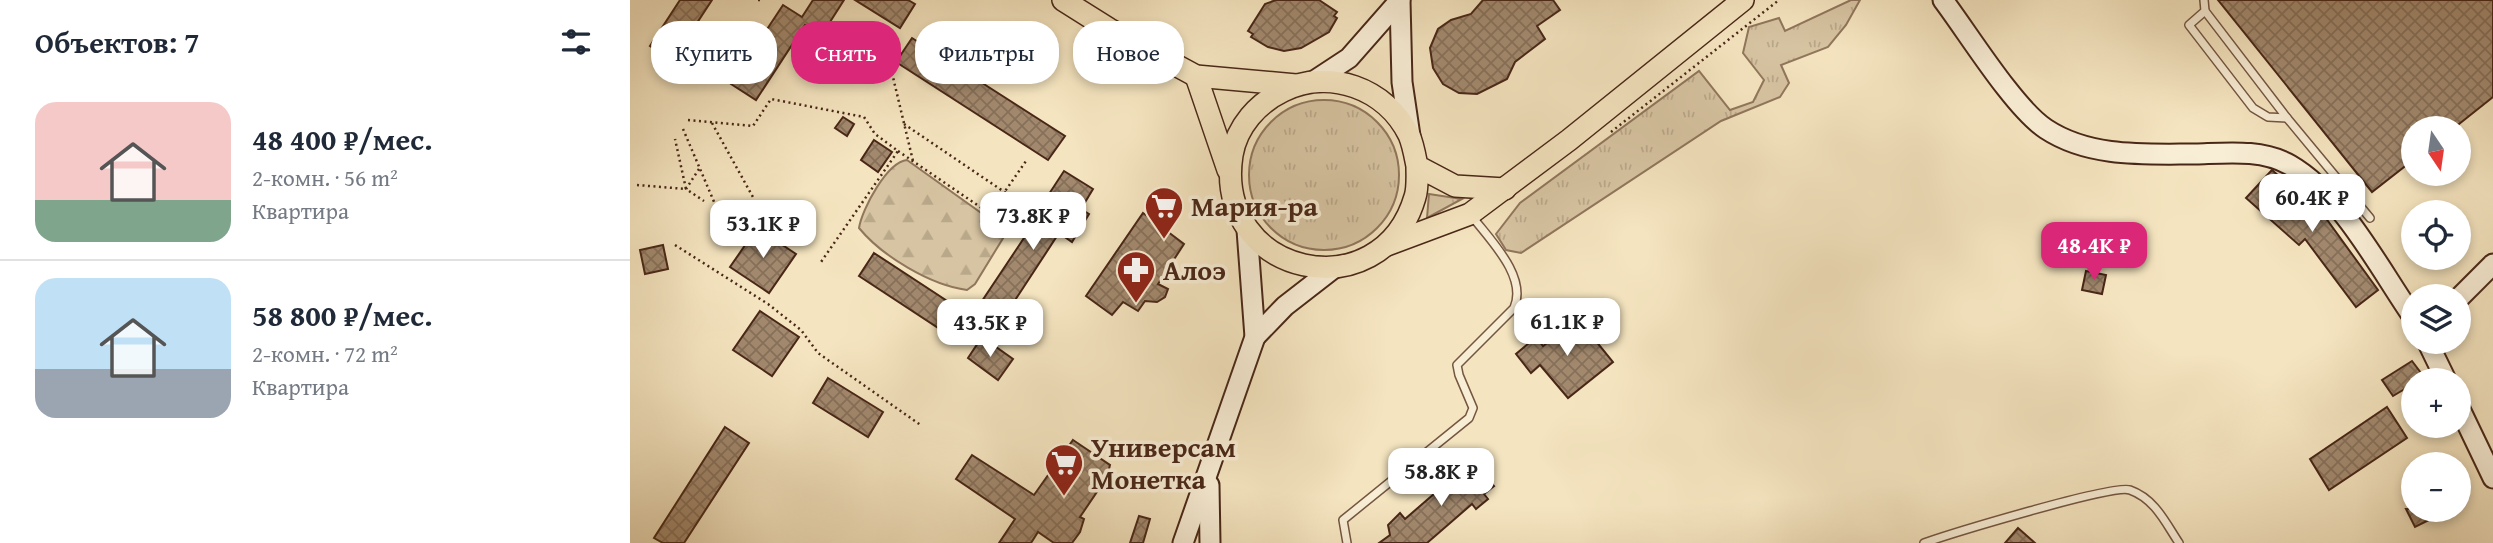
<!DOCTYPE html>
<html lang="ru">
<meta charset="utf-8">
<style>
:root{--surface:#fff;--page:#f2f2f3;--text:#1f2937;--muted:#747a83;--line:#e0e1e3;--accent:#db2777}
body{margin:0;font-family:"Gentium Book Plus",serif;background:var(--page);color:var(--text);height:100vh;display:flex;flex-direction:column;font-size:26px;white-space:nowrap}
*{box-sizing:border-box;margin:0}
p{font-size:23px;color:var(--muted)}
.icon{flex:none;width:38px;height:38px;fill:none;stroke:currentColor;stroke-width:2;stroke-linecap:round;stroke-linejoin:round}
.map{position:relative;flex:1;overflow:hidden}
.panel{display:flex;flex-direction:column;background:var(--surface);width:630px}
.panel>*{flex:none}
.top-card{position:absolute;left:21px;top:21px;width:665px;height:63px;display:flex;gap:14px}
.needle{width:46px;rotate:167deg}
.buttons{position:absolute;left:1771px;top:116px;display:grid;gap:14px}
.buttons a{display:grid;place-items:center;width:70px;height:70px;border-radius:50%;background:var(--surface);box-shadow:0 4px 10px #0003;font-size:35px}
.price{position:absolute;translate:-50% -60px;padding:0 16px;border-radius:14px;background:#fff;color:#222;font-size:23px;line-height:46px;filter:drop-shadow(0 2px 4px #0008)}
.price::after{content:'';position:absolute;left:50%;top:42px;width:21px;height:16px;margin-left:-10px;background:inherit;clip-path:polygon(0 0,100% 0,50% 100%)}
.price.on{background:var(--accent);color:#fff}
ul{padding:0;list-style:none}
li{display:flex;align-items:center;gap:21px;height:175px;padding:0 35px}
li+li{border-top:2px solid var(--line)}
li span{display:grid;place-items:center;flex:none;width:196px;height:140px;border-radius:21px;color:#555}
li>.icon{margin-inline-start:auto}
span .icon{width:84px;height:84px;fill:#fffc;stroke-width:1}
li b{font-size:30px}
h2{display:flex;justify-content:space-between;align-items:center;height:84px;padding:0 35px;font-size:30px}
.pill{padding:0 24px;border-radius:28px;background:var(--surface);box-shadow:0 4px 10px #0003;font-size:24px;line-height:63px}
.pill.on{background:var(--accent);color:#fff}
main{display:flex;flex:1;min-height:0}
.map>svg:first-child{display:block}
.grass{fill:url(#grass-tufts);stroke:#90765c;stroke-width:2}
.forest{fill:url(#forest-firs);stroke:#90765c;stroke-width:2}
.building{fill:url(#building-cross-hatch);stroke:#492717;stroke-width:2}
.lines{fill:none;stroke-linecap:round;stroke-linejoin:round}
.lane-casing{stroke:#745641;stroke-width:10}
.secondary-casing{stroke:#492717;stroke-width:23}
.primary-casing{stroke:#492717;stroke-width:24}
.path{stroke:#492717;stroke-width:2.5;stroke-dasharray:2 3.5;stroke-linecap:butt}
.lane{stroke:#f8edd5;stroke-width:7}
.secondary{stroke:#f8edd5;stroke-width:19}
.primary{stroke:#f4e4bf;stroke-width:21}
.labels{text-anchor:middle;stroke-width:7;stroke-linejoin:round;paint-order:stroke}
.poi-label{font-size:28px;font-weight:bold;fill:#492717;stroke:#f8edd5;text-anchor:start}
</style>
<main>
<section class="panel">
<h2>Объектов: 7<svg class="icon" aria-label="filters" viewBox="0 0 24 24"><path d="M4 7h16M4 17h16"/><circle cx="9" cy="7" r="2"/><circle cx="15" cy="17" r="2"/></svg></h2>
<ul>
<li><span style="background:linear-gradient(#f6c9c9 70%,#7fa58c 0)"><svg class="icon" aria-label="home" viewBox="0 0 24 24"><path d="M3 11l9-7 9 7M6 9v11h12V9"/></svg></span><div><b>48 400 ₽/мес.</b><p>2-комн. · 56 m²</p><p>Квартира</p></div></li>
<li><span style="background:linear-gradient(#bfe0f5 65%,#9aa5b1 0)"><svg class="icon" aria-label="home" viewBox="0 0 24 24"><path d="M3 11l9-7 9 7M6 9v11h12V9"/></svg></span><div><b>58 800 ₽/мес.</b><p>2-комн. · 72 m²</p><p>Квартира</p></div></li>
</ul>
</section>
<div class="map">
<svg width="1863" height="543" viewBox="0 0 1863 543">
<defs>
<pattern id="grass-tufts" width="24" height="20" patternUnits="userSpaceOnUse" patternTransform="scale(1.75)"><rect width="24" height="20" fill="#d7c4a2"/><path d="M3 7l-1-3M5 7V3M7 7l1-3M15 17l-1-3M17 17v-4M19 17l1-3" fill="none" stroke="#baa88b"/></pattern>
<pattern id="forest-firs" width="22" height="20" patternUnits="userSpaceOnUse" patternTransform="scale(1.75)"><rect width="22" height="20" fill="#d7c4a2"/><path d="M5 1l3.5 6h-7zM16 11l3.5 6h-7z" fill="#baa88b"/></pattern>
<pattern id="building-cross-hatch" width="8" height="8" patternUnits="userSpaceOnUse" patternTransform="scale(1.75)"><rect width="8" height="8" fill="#a2896e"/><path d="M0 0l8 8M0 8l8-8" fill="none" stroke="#867059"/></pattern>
</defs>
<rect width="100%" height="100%" fill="#f4e4bf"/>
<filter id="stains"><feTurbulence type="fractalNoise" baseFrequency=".00286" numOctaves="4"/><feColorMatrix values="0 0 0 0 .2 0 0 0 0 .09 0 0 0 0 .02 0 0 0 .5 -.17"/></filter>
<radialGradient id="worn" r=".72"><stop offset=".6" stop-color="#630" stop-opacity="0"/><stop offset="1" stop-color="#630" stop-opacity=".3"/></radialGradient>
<g class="grass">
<polygon points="1221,0 1230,0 1216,25 1198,47 1151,65 1159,83 1150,97 1091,121 891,253 876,250 866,234 890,203 1069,71 1100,110 1123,102 1134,80 1113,53 1119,27 1149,18 1155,31"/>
<circle cx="694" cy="175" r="75"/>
<polygon points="799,194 832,199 797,218"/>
</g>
<path class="forest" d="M277,160L368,225L375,235L345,284L337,290C300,285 252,256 229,228C232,209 257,162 277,160Z"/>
<g class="building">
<polygon points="50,0 82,0 42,61 20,46"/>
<polygon points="183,0 214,0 191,36 175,25 126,100 101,84 153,5 172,17"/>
<polygon points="225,0 278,0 285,4 270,28"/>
<polygon points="646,0 689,0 707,12 704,16 707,18 699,32 671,48 654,51 638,47 621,37 623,34 618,31 635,4"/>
<polygon points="853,0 923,0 930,10 907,26 915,39 885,62 877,79 847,94 829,93 813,84 803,68 800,48 808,29 821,20 841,14"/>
<polygon points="1588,0 1863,0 1863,97 1824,128 1783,128 1783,160 1742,192"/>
<polygon points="282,38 435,136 418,160 266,62"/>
<polygon points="213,117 224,124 217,136 205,128"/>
<polygon points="244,140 262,152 248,172 231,160"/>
<polygon points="1642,170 1695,217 1748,290 1726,307 1675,239 1669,245 1616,198"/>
<polygon points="434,171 463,189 451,209 459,214 442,242 429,233 359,340 336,325 396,235 400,238 423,200 417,197"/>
<polygon points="513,213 554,244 528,284 538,289 535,297 527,302 515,301 508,311 493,302 482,315 456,296"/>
<polygon points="127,228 166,254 139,293 100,267"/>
<polygon points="33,245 38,269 15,274 10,250"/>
<polygon points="244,253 334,312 319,335 229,276"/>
<polygon points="1456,271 1476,275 1472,294 1452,290"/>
<polygon points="130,311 169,337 142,376 103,350"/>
<polygon points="948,319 983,362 938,398 910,365 901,373 886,354 906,337 913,346"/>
<polygon points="352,337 383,359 368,380 338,358"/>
<polygon points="1782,361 1794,377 1783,380 1783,384 1763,396 1752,380"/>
<polygon points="198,378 253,412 238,437 183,403"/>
<polygon points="1757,407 1777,438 1699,490 1680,459"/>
<polygon points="95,427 119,443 54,543 33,543 24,538"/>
<polygon points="443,440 480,465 477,477 450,517 454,519 450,532 442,543 424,543 408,532 401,543 369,543 385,519 326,479 342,455 404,495"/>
<polygon points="842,461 864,486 854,494 858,499 846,509 842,504 797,543 749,543 760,535 758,525 770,513 775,519"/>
<polygon points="1776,509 1799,509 1803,518 1785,527"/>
<polygon points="509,516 520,519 513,543 500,543"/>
<polygon points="1388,528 1405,543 1375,543"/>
</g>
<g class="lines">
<g class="lane-casing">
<g id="lane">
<polyline points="1574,0 1575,11 1559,25 1623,108 1638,117 1657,118"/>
<polyline points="1575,11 1657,118 1740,218"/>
<path d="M717,543L713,520L839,418L843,408L829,375L827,365L884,308C898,276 859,239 841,215"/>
<path d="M1294,543C1320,534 1483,484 1500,490C1525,499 1535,522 1549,543"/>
</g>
</g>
<g class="secondary-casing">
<g id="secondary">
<path d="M1313,0C1338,33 1384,108 1416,129C1460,158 1516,154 1566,154C1597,153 1632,149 1660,165C1712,195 1749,268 1783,317"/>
<polyline points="770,1 772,82 780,136"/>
<polyline points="684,81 719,58 770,0"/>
<polyline points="1829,298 1863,264"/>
<polyline points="625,337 655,306 704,268"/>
<polyline points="1797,341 1816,380"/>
<polyline points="1829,407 1863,478"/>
<polyline points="579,485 580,543"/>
<polyline points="553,543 625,337 617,230"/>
</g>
</g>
<g class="primary-casing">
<g id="primary">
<polyline points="433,0 479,29 566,76 666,85"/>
<polyline points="566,76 598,170"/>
<path d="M787,166C787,176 788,188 785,197C751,313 583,276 602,155C607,126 628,103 653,91C699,68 756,88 779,135C783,144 785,156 787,166L825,186L875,189"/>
<polyline points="757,245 840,214 939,140 1113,0"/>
</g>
</g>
<g class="path">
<polyline points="128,0 131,0"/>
<polyline points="262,73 283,161"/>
<polyline points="58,120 123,126 141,99 234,117 245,134 268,151 191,262"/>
<polyline points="82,123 124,199"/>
<polyline points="274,124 398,208"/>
<polyline points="53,129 99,237"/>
<polyline points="981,132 1149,0"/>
<polyline points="268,151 384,230"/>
<polyline points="69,169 56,189 74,201"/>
<polyline points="7,185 56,189 45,139"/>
<polyline points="360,213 396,161"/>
<polyline points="45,245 138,304 171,330 188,353 292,426"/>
</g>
<use href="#lane" class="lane"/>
<use href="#secondary" class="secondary"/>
<use href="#primary" class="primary"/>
</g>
<defs>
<g id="supermarket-pin" transform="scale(2.0125)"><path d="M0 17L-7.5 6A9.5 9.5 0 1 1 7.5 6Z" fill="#8f2418" stroke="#f8edd5"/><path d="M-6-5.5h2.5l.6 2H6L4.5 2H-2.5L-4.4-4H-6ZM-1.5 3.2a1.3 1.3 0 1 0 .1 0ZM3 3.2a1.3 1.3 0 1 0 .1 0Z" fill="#fff"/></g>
<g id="pharmacy-pin" transform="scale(2.0125)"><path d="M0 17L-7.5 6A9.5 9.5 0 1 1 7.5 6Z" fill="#8f2418" stroke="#f8edd5"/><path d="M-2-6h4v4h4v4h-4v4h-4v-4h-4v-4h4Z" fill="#fff"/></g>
</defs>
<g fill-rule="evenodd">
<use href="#supermarket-pin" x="534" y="206"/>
<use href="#pharmacy-pin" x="506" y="270"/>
<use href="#supermarket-pin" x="434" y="463"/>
</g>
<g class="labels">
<g class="poi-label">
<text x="561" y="216">Мария-ра</text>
<text x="533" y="280">Алоэ</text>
<text x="461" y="457">Универсам<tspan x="461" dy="32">Монетка</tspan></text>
</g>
</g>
<rect width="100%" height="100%" filter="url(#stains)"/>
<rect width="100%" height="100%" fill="url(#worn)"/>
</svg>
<div class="buttons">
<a><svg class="needle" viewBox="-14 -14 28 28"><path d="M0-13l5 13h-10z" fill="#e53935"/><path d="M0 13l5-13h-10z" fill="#747a83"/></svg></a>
<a><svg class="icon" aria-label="locate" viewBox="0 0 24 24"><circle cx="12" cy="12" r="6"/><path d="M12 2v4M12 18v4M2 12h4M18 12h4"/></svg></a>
<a><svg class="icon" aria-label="layers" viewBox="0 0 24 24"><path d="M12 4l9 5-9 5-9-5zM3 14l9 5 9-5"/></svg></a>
<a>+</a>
<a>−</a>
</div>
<b class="price" style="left:1682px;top:234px">60.4K ₽</b>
<b class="price" style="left:403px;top:252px">73.8K ₽</b>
<b class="price" style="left:133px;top:260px">53.1K ₽</b>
<b class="price on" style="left:1464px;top:282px">48.4K ₽</b>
<b class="price" style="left:937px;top:358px">61.1K ₽</b>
<b class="price" style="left:360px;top:359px">43.5K ₽</b>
<b class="price" style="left:811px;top:508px">58.8K ₽</b>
<div class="top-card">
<a class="pill">Купить</a>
<a class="pill on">Снять</a>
<a class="pill">Фильтры</a>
<a class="pill">Новое</a>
</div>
</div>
</main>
